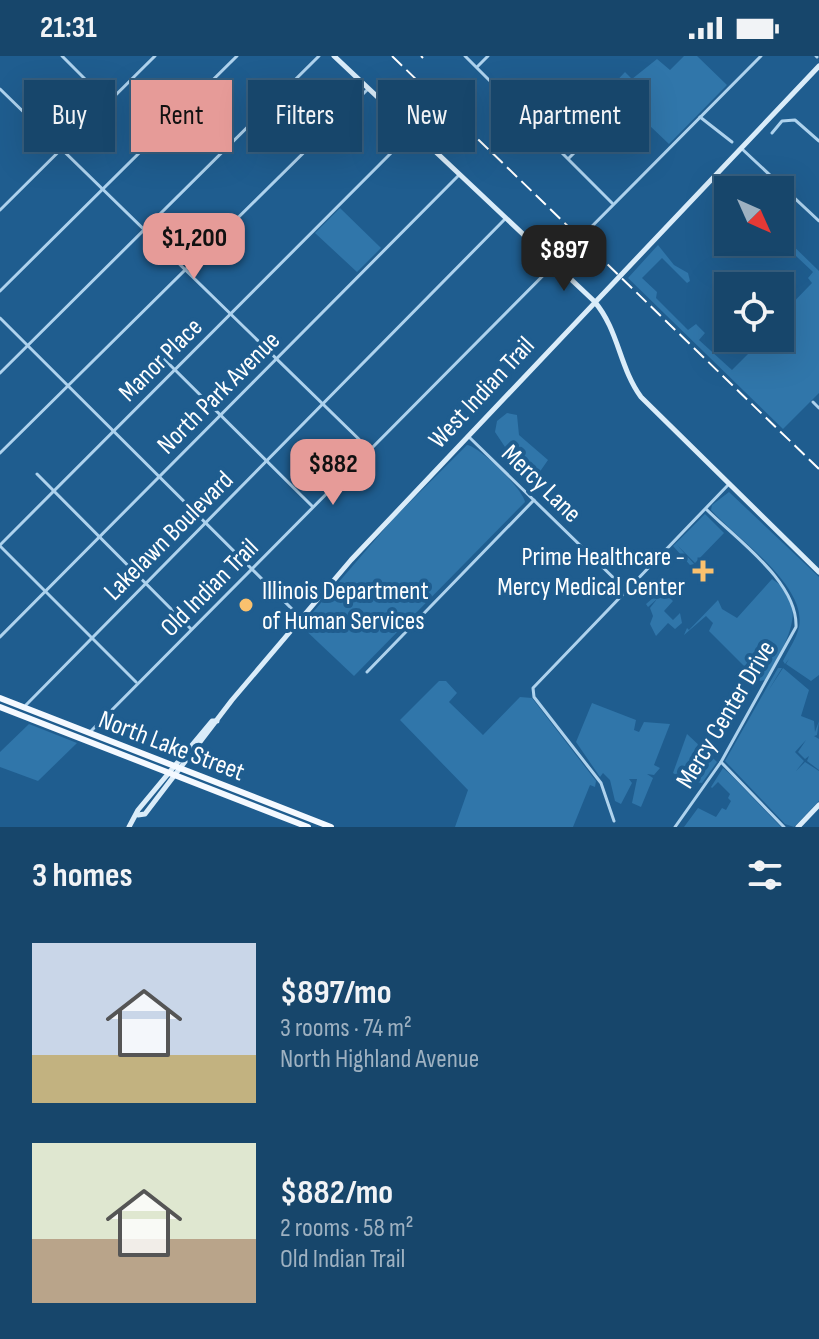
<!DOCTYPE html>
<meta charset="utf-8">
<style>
:root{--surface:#17466b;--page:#204d71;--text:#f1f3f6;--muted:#9eb1c1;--line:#365e7e;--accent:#e69b98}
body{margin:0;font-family:"Sofia Sans Condensed",sans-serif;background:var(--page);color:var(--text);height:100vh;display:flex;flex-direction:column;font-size:30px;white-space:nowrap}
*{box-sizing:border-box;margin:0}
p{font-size:26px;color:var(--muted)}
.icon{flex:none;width:44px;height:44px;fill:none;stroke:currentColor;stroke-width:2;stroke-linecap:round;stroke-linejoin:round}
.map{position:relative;height:771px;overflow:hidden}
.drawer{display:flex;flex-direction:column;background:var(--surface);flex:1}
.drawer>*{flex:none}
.top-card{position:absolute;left:24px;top:24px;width:772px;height:72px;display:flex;gap:16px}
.needle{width:52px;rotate:135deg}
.controls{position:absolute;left:714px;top:120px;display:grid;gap:16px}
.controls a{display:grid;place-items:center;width:80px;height:80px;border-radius:0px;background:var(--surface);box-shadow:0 8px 32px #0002,0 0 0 2px var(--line);font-size:40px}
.price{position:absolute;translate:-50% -68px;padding:0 18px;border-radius:16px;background:var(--accent);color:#111;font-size:26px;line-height:52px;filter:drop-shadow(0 2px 4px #0008)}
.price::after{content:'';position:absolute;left:50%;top:48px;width:24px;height:18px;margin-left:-12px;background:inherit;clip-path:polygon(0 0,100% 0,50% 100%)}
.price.selected{background:#222;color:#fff}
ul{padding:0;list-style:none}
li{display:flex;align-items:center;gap:24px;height:200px;padding:0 32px}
li span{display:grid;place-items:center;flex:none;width:224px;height:160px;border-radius:0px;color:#555}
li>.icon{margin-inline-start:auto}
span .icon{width:96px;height:96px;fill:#fffc;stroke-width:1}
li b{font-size:34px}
h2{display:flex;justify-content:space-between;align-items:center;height:96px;padding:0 32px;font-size:34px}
.chip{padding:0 28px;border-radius:0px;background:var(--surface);box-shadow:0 8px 32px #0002,0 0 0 2px var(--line);font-size:28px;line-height:72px}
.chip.selected{background:var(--accent);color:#111}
.status{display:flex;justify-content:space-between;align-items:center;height:56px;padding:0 40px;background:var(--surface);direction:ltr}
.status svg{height:22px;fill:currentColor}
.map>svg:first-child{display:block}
.green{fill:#3076aa}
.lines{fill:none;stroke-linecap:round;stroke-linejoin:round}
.street{stroke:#aed2ed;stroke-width:3}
.secondary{stroke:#daecf9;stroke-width:5}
.primary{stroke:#f4f9ff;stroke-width:6}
.rail{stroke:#fff;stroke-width:2;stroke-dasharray:14 6;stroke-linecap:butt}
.poi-dot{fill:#fac16e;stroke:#1f5d8f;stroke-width:3}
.labels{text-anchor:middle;stroke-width:8;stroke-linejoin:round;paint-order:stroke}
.street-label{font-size:26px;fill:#fff;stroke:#1f5d8f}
.poi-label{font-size:26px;fill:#fff;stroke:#1f5d8f;text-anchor:end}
</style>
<div class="status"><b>21:31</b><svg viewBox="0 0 49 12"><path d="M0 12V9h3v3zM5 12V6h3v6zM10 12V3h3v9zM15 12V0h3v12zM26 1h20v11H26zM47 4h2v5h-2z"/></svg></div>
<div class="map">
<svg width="819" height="771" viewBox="0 0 819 771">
<rect width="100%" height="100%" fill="#1f5d8f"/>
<g class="green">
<polygon points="684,0 697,0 727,29 669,88 610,32 625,16 632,23 657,3 670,14"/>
<polygon points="340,152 381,192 357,216 315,177"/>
<polygon points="780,177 819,215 819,337 783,373 628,222 658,189 674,209 688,217 690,225 687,227 662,202 642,222 657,236 656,242 688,274 696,268 705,277 699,284 732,314 764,282 780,282 780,260 812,227 808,222 813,216 780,185"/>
<polygon points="507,357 517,359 519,379 548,404 539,417 517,409 495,376 497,365"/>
<path d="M467,389C479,390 523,433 525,446L354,620L301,570L393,463Z"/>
<path d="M729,436L819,521V619L811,625L786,608L789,603L785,608L783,605C788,594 796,584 799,571C807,529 737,483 711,454L712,449Z"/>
<polygon points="705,458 724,477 695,507 677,489 694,508 690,509 673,490"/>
<path d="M772,523C814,549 782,593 765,624L759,625L709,575L713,567L706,560L684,579L687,572L689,574L718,544L722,553L737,562Z"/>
<polygon points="667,530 664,536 673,545 664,555 673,564 680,557 682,567 675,573 668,567 656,580 650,568 653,560 650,552 657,543 648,551 646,548"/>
<polygon points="778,612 782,612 768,635 783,612 809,634 801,660 814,665 815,676 819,665 817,679 806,683 814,680 819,683 819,714 807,705 809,700 805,703 798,696 806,684 795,696 804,705 796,715 805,706 819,715 819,745 794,771 785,768 725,705"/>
<polygon points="439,625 446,625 457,637 449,646 483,679 520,641 532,642 596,725 595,731 590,729 573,771 455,771 468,734 400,664"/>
<polygon points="592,647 636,664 634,674 639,676 644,666 670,668 654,709 660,712 654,719 647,718 653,722 641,751 632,747 637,723 629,723 632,727 621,748 615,745 610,724 603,717 600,721 576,686"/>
<polygon points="29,668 77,687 38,725 0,711 0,696"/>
<polygon points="687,678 717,706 702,727 684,724 673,717"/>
<polygon points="723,712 731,719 781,771 684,771 698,752 716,761 722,752 726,754 731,745 728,742 730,738 718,726 712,732 711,731"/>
</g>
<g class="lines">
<g class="street">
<polyline points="62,0 88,26"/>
<polyline points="465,0 612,147"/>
<polyline points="816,0 817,1"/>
<polyline points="477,11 488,0"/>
<polyline points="0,33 370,394"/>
<polyline points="523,58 537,43"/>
<polyline points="700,61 732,86"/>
<polyline points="772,77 782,65 795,64 819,85"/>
<polyline points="741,92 819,165"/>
<polyline points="569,102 583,88"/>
<polyline points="0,154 155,0"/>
<polyline points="0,235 237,0"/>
<polyline points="0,262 300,561"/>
<polyline points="159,298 312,450"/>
<polyline points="0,317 319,0"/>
<polyline points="813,346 819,352"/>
<polyline points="468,380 626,534"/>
<polyline points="0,397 367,34"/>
<polyline points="37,418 191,573"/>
<polyline points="0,489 413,75"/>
<polyline points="0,490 136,626"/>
<polyline points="0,581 460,118"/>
<polyline points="367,616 534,444"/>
<polyline points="26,649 506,162"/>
<polyline points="91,675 761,0"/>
<polyline points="721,706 784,771"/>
<polyline points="614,765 601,727 534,641 533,632 729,428"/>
<path d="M675,771L721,706L796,571C798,526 737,484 706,453"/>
</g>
<g class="secondary">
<path d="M334,0L594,245C619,274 619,311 641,341L819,516"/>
<polyline points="138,759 145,758 232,644 351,504 819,10"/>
<polyline points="129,771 138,754 212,665 217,665"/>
<polyline points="798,771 819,749"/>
</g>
<g class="primary">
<polyline points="0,642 331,771"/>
<polyline points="0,651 308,771"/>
</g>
<g class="rail">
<polyline points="392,0 819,413"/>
<polyline points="421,0 423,2"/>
</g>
</g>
<g class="poi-dot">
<path d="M699 503h8v8h8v8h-8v8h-8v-8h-8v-8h8z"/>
<circle cx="246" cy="549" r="8"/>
</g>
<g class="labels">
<g class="street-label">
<text transform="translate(160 303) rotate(-45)" y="9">Manor Place</text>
<text transform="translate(218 336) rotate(-45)" y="9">North Park Avenue</text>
<text transform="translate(481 336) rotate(-47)" y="9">West Indian Trail</text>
<text transform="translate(542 427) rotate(44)" y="9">Mercy Lane</text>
<text transform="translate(168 479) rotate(-45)" y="9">Lakelawn Boulevard</text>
<text transform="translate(209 531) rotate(-45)" y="9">Old Indian Trail</text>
<text transform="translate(725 658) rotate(-59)" y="9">Mercy Center Drive</text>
<text transform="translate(172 689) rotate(21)" y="9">North Lake Street</text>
</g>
<g class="poi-label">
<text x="685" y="509">Prime Healthcare -<tspan x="685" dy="30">Mercy Medical Center</tspan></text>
<text x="262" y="543" text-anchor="start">Illinois Department<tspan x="262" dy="30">of Human Services</tspan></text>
</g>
</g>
</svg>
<div class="controls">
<a><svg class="needle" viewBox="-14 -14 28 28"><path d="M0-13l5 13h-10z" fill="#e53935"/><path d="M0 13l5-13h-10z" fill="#9eb1c1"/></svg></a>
<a><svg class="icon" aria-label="locate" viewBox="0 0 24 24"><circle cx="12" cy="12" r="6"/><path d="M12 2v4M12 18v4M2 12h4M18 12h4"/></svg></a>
</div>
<b class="price" style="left:194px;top:225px">$1,200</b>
<b class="price selected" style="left:564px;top:237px">$897</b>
<b class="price" style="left:333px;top:451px">$882</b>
<div class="top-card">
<a class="chip">Buy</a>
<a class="chip selected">Rent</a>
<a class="chip">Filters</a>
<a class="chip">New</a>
<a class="chip">Apartment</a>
</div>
</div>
<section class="drawer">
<h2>3 homes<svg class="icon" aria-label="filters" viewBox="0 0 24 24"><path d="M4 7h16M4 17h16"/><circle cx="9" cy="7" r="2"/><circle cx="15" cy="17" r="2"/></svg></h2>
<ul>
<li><span style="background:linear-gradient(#c9d6e8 70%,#c2b280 0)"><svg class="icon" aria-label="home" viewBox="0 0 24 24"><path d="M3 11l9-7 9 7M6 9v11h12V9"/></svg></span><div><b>$897/mo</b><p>3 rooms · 74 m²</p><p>North Highland Avenue</p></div></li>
<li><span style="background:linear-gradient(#dfe7d0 60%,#b9a48a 0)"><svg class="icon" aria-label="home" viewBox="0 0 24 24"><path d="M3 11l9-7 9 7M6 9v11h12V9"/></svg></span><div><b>$882/mo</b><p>2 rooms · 58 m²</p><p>Old Indian Trail</p></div></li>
</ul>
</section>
